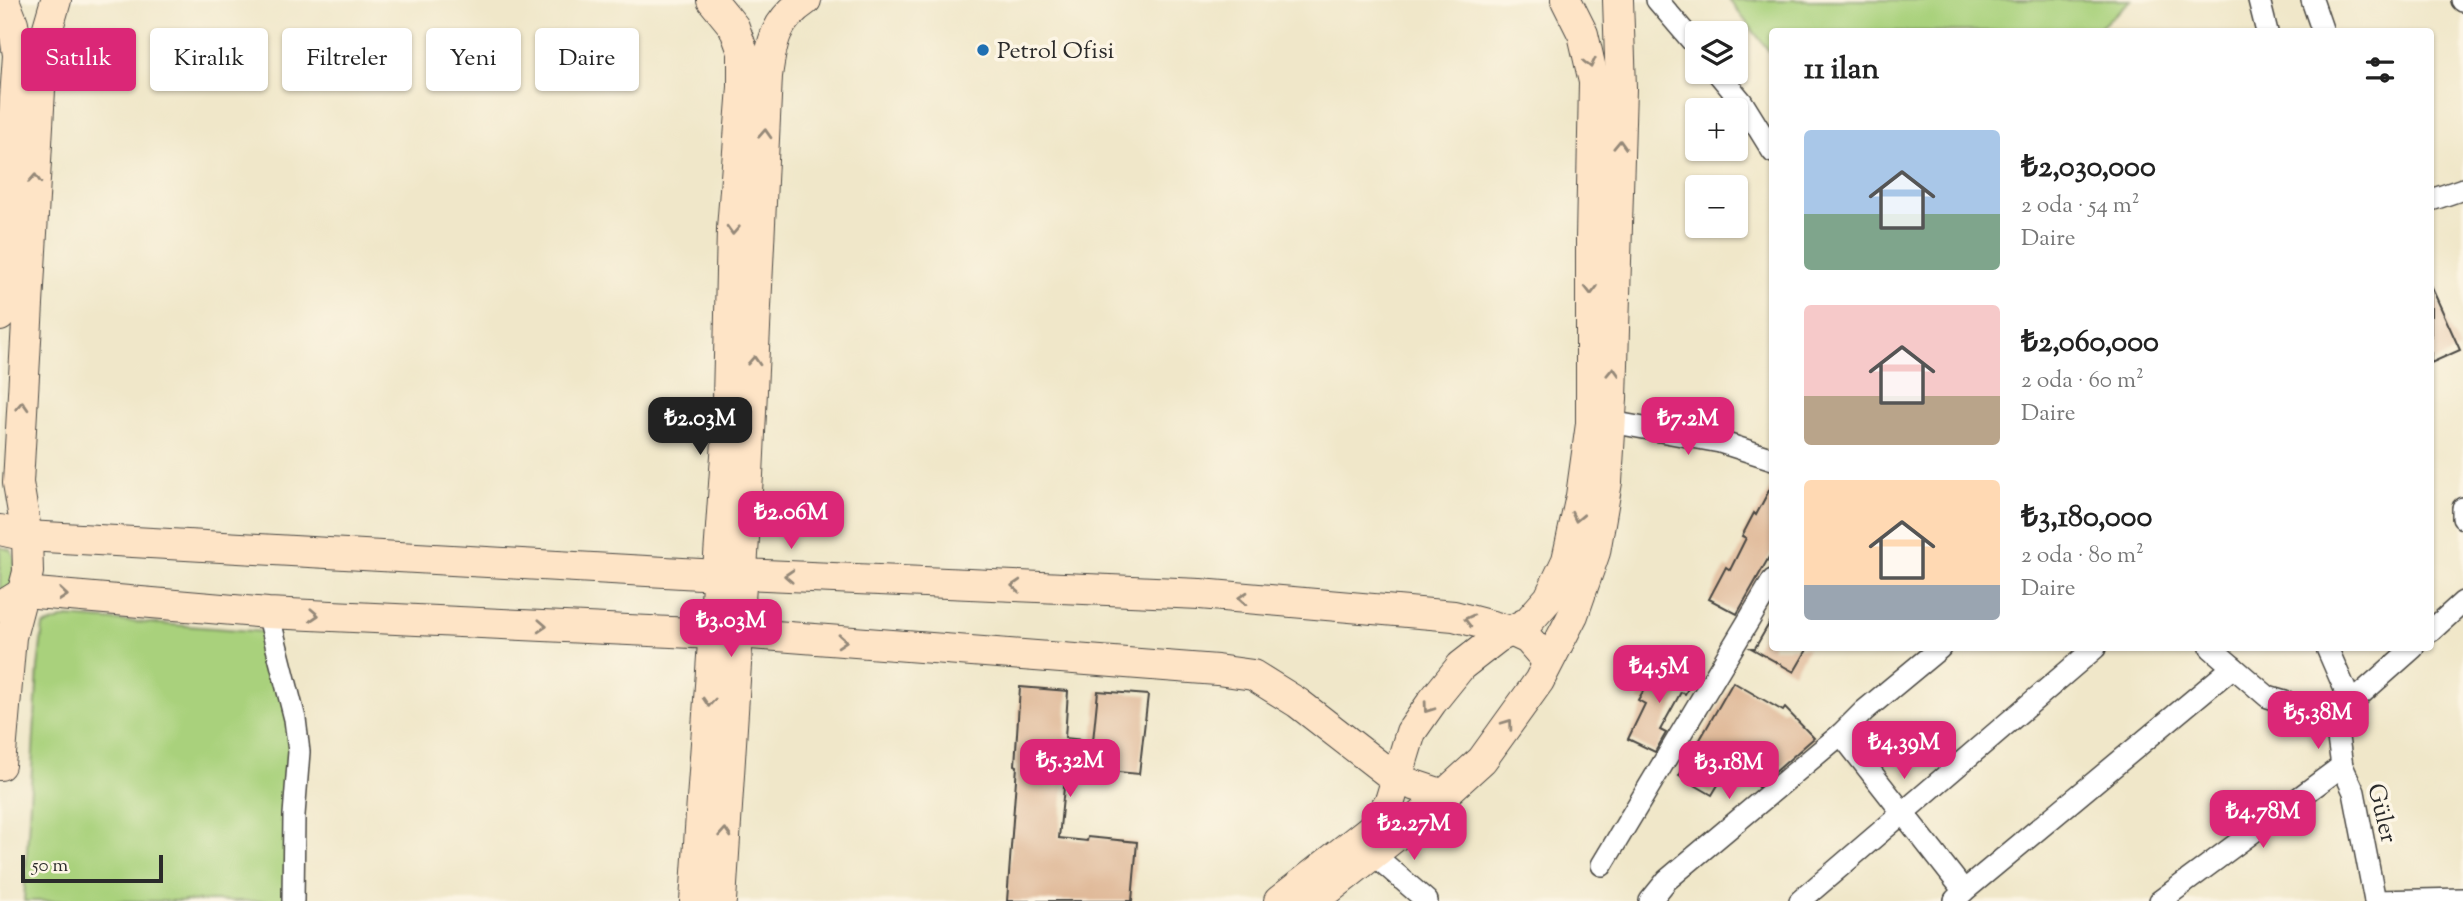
<!DOCTYPE html>
<html lang="tr">
<meta charset="utf-8">
<style>
:root{--surface:#fff;--page:#f6f6f6;--text:#222;--muted:#767676;--accent:#db2777}
body{margin:0;font-family:"Sorts Mill Goudy",serif;background:var(--page);color:var(--text);height:100vh;display:flex;flex-direction:column;font-size:26px;white-space:nowrap}
*{box-sizing:border-box;margin:0}
p{font-size:23px;color:var(--muted)}
.icon{flex:none;width:38px;height:38px;fill:none;stroke:currentColor;stroke-width:2;stroke-linecap:round;stroke-linejoin:round}
.map{position:relative;flex:1;overflow:hidden}
.details{position:absolute;left:1769px;top:28px;width:665px;height:623px;display:flex;flex-direction:column;background:var(--surface);border-radius:7px;box-shadow:0 2px 5px #0004}
.details>*{flex:none}
.banner{position:absolute;left:21px;top:28px;width:665px;height:63px;display:flex;gap:14px}
.buttons{position:absolute;left:1685px;top:21px;display:grid;gap:14px}
.buttons a{display:grid;place-items:center;width:63px;height:63px;border-radius:7px;background:var(--surface);box-shadow:0 2px 5px #0004;font-size:35px}
.scale{position:absolute;left:21px;bottom:18px;width:142px;box-sizing:border-box;padding-left:7px;border:4px solid #2b2b2b;border-top:0;font-size:19px;line-height:24px;white-space:nowrap;color:#2b2b2b;-webkit-text-stroke:5px #fcf5e5;paint-order:stroke}
.price{position:absolute;translate:-50% -60px;padding:0 16px;border-radius:14px;background:var(--accent);color:#fff;font-size:23px;line-height:46px;filter:drop-shadow(0 2px 4px #0008)}
.price::after{content:'';position:absolute;left:50%;top:42px;width:21px;height:16px;margin-left:-10px;background:inherit;clip-path:polygon(0 0,100% 0,50% 100%)}
.price.current{background:#222;color:#fff}
ul{padding:0;list-style:none}
li{display:flex;align-items:center;gap:21px;height:175px;padding:0 35px}
li span{display:grid;place-items:center;flex:none;width:196px;height:140px;border-radius:7px;color:#555}
li>.icon{margin-inline-start:auto}
span .icon{width:84px;height:84px;fill:#fffc;stroke-width:1}
li b{font-size:30px}
h2{display:flex;justify-content:space-between;align-items:center;height:84px;padding:0 35px;font-size:30px}
.tag{padding:0 24px;border-radius:7px;background:var(--surface);box-shadow:0 2px 5px #0004;font-size:24px;line-height:63px}
.tag.current{background:var(--accent);color:#fff}
.map>svg:first-child{display:block}
.green{fill:#a9d17c;stroke:#6a7e54;stroke-width:2}
.building{fill:#e0ba9a}
.lines{fill:none;stroke-linecap:round;stroke-linejoin:round}
.street-casing{stroke:#494743;stroke-width:24}
.secondary-casing{stroke:#494743;stroke-width:32}
.street{stroke:#fff;stroke-width:21}
.secondary{stroke:#fee4c6;stroke-width:30}
.oneway{stroke:#948878}
.poi-dot{fill:#1f6fb2;stroke:#fcf5e5;stroke-width:2.5}
.labels{text-anchor:middle;stroke-width:7;stroke-linejoin:round;paint-order:stroke}
.poi-label{font-size:24px;fill:#2b2b2b;stroke:#fcf5e5;text-anchor:start}
.street-label{font-size:24px;fill:#2b2b2b;stroke:#fcf5e5}
</style>
<div class="map">
<svg width="2463" height="901" viewBox="0 0 2463 901">
<rect width="100%" height="100%" fill="#fcf5e5"/>
<filter id="ink" filterUnits="userSpaceOnUse"><feTurbulence type="fractalNoise" baseFrequency=".0143" numOctaves="2"/><feDisplacementMap in="SourceGraphic" scale="14" xChannelSelector="R" yChannelSelector="G"/><feConvolveMatrix kernelMatrix="1 2 1 2 8 2 1 2 1" color-interpolation-filters="sRGB"/></filter>
<filter id="wash" filterUnits="userSpaceOnUse"><feTurbulence type="fractalNoise" baseFrequency=".00686" numOctaves="4" result="noise"/><feDisplacementMap in="SourceGraphic" scale="28" xChannelSelector="R" yChannelSelector="G"/><feGaussianBlur stdDeviation="1.57" result="paint"/><feColorMatrix in="noise" values="0 0 0 0 0 0 0 0 0 0 0 0 0 0 0 0 0 1.4 0 .05"/><feComposite in="paint" operator="in"/></filter>
<g filter="url(#wash)">
<rect width="100%" height="100%" fill="#f0e7c9"/>
<g class="green">
<polygon points="1729,0 2131,0 2096,31 1773,32 1773,56"/>
<polygon points="0,547 11,550 15,559 12,590 0,596"/>
<polygon points="68,617 266,632 292,721 295,901 24,901 38,668 43,626"/>
</g>
<g id="blocks">
<g class="building">
<polygon points="2431,286 2460,350 2431,363"/>
<polygon points="1773,483 1773,550 1737,614 1709,599 1726,567 1730,570 1746,538 1742,536 1754,513 1756,515"/>
<polygon points="1773,617 1773,648 1808,648 1794,672 1751,648 1755,648"/>
<polygon points="1666,661 1695,676 1685,694 1681,692 1660,730 1666,733 1655,752 1628,739 1645,704 1638,700 1648,683 1652,685"/>
<polygon points="1733,682 1783,711 1785,708 1814,738 1758,787 1733,760 1712,795 1679,776"/>
<polygon points="1020,687 1068,691 1065,738 1093,741 1098,691 1148,695 1139,774 1066,767 1059,838 1087,841 1088,837 1137,842 1132,901 1007,901 1017,766 1015,765"/>
</g>
</g>
</g>
<g filter="url(#ink)">
<use href="#blocks" fill-opacity="0" stroke="#494743" stroke-width="2"/>
<g class="lines">
<g class="street-casing">
<g id="street">
<polyline points="1657,0 1698,48"/>
<polyline points="2259,0 2267,32"/>
<polyline points="2312,0 2323,32"/>
<polyline points="2462,0 2463,1"/>
<polyline points="1717,72 1742,102 1773,152"/>
<polyline points="2431,200 2463,189"/>
<polyline points="1611,422 1720,442 1773,459"/>
<polyline points="2463,508 2463,518"/>
<polyline points="268,613 295,719 299,752 294,815 293,901"/>
<polyline points="2431,631 2463,602"/>
<polyline points="1940,648 1864,711 1841,734 1964,891 1955,900"/>
<polyline points="2211,648 2268,697 2335,717"/>
<polyline points="2327,648 2351,703"/>
<polyline points="1373,854 1427,901"/>
<polyline points="1602,865 1773,580"/>
<polyline points="1964,891 2233,667"/>
<polyline points="1650,901 1667,880 1841,734"/>
<polyline points="1800,901 2095,648"/>
<polyline points="2160,901 2342,766"/>
<polyline points="2375,901 2354,792 2342,766 2335,717 2413,648"/>
<polyline points="2375,901 2463,899"/>
</g>
</g>
<g class="secondary-casing">
<g id="secondary">
<polyline points="0,316 18,55 13,23 4,0"/>
<polyline points="0,530 27,536 718,575 742,574 1200,594 1454,616 1511,631 1528,639 1548,662"/>
<polyline points="0,607 24,592 268,613 714,634 738,633 1217,670 1253,675 1298,703 1396,779 1444,795"/>
<polyline points="0,765 11,637 28,572 27,536 18,483 40,90 45,38 56,0"/>
<polyline points="695,901 727,441 732,229 743,87 743,52 734,27 712,0"/>
<path d="M721,901L748,475L767,76C772,40 775,21 806,0"/>
<polyline points="1279,901 1372,828 1390,801 1411,732 1432,702 1461,666 1497,638 1528,622 1549,598 1567,560 1581,496 1591,424 1591,239 1594,82 1583,34 1566,0"/>
<polyline points="1314,901 1416,820 1482,760 1539,681 1573,615 1595,552 1607,482 1612,399 1621,88 1618,0"/>
</g>
</g>
<use href="#street" class="street"/>
<use href="#secondary" class="secondary"/>
</g>
<defs><path id="oneway-chevron" d="M-2-3.5L2.5 0L-2 3.5" fill="none" stroke-width="1.6" stroke-linecap="round" stroke-linejoin="round" transform="scale(1.75)"/></defs>
<g class="oneway">
<use href="#oneway-chevron" transform="translate(1590 63) rotate(77)"/>
<use href="#oneway-chevron" transform="translate(765 134) rotate(-87)"/>
<use href="#oneway-chevron" transform="translate(1620 145) rotate(-88)"/>
<use href="#oneway-chevron" transform="translate(35 179) rotate(-87)"/>
<use href="#oneway-chevron" transform="translate(733 230) rotate(93)"/>
<use href="#oneway-chevron" transform="translate(1591 290) rotate(90)"/>
<use href="#oneway-chevron" transform="translate(754 361) rotate(-87)"/>
<use href="#oneway-chevron" transform="translate(1613 372) rotate(-88)"/>
<use href="#oneway-chevron" transform="translate(22 406) rotate(-87)"/>
<use href="#oneway-chevron" transform="translate(1577 517) rotate(102)"/>
<use href="#oneway-chevron" transform="translate(789 576) rotate(-177)"/>
<use href="#oneway-chevron" transform="translate(1016 586) rotate(-177)"/>
<use href="#oneway-chevron" transform="translate(63 595) rotate(5)"/>
<use href="#oneway-chevron" transform="translate(1243 598) rotate(-175)"/>
<use href="#oneway-chevron" transform="translate(314 615) rotate(3)"/>
<use href="#oneway-chevron" transform="translate(1469 620) rotate(-166)"/>
<use href="#oneway-chevron" transform="translate(542 626) rotate(3)"/>
<use href="#oneway-chevron" transform="translate(842 641) rotate(4)"/>
<use href="#oneway-chevron" transform="translate(709 702) rotate(94)"/>
<use href="#oneway-chevron" transform="translate(1428 708) rotate(126)"/>
<use href="#oneway-chevron" transform="translate(1508 724) rotate(-54)"/>
<use href="#oneway-chevron" transform="translate(725 833) rotate(-86)"/>
</g>
</g>
<circle class="poi-dot" cx="983" cy="50" r="7"/>
<g class="labels">
<g class="poi-label">
<text x="997" y="58">Petrol Ofisi</text>
</g>
<g class="street-label">
<text transform="translate(2383 813) rotate(76)" y="8">Güler</text>
</g>
</g>
</svg>
<div class="buttons">
<a><svg class="icon" aria-label="layers" viewBox="0 0 24 24"><path d="M12 4l9 5-9 5-9-5zM3 14l9 5 9-5"/></svg></a>
<a>+</a>
<a>−</a>
</div>
<div class="scale">50 m</div>
<b class="price current" style="left:700px;top:457px">₺2.03M</b>
<b class="price" style="left:1688px;top:457px">₺7.2M</b>
<b class="price" style="left:791px;top:551px">₺2.06M</b>
<b class="price" style="left:731px;top:659px">₺3.03M</b>
<b class="price" style="left:1659px;top:705px">₺4.5M</b>
<b class="price" style="left:2318px;top:751px">₺5.38M</b>
<b class="price" style="left:1904px;top:781px">₺4.39M</b>
<b class="price" style="left:1070px;top:799px">₺5.32M</b>
<b class="price" style="left:1729px;top:801px">₺3.18M</b>
<b class="price" style="left:2263px;top:850px">₺4.78M</b>
<b class="price" style="left:1414px;top:862px">₺2.27M</b>
<div class="banner">
<a class="tag current">Satılık</a>
<a class="tag">Kiralık</a>
<a class="tag">Filtreler</a>
<a class="tag">Yeni</a>
<a class="tag">Daire</a>
</div>
<section class="details">
<h2>11 ilan<svg class="icon" aria-label="filters" viewBox="0 0 24 24"><path d="M4 7h16M4 17h16"/><circle cx="9" cy="7" r="2"/><circle cx="15" cy="17" r="2"/></svg></h2>
<ul>
<li><span style="background:linear-gradient(#a9c7e8 60%,#7fa58c 0)"><svg class="icon" aria-label="home" viewBox="0 0 24 24"><path d="M3 11l9-7 9 7M6 9v11h12V9"/></svg></span><div><b>₺2,030,000</b><p>2 oda · 54 m²</p><p>Daire</p></div></li>
<li><span style="background:linear-gradient(#f6c9c9 65%,#b9a48a 0)"><svg class="icon" aria-label="home" viewBox="0 0 24 24"><path d="M3 11l9-7 9 7M6 9v11h12V9"/></svg></span><div><b>₺2,060,000</b><p>2 oda · 60 m²</p><p>Daire</p></div></li>
<li><span style="background:linear-gradient(#ffd9b3 75%,#9aa5b1 0)"><svg class="icon" aria-label="home" viewBox="0 0 24 24"><path d="M3 11l9-7 9 7M6 9v11h12V9"/></svg></span><div><b>₺3,180,000</b><p>2 oda · 80 m²</p><p>Daire</p></div></li>
</ul>
</section>
</div>
